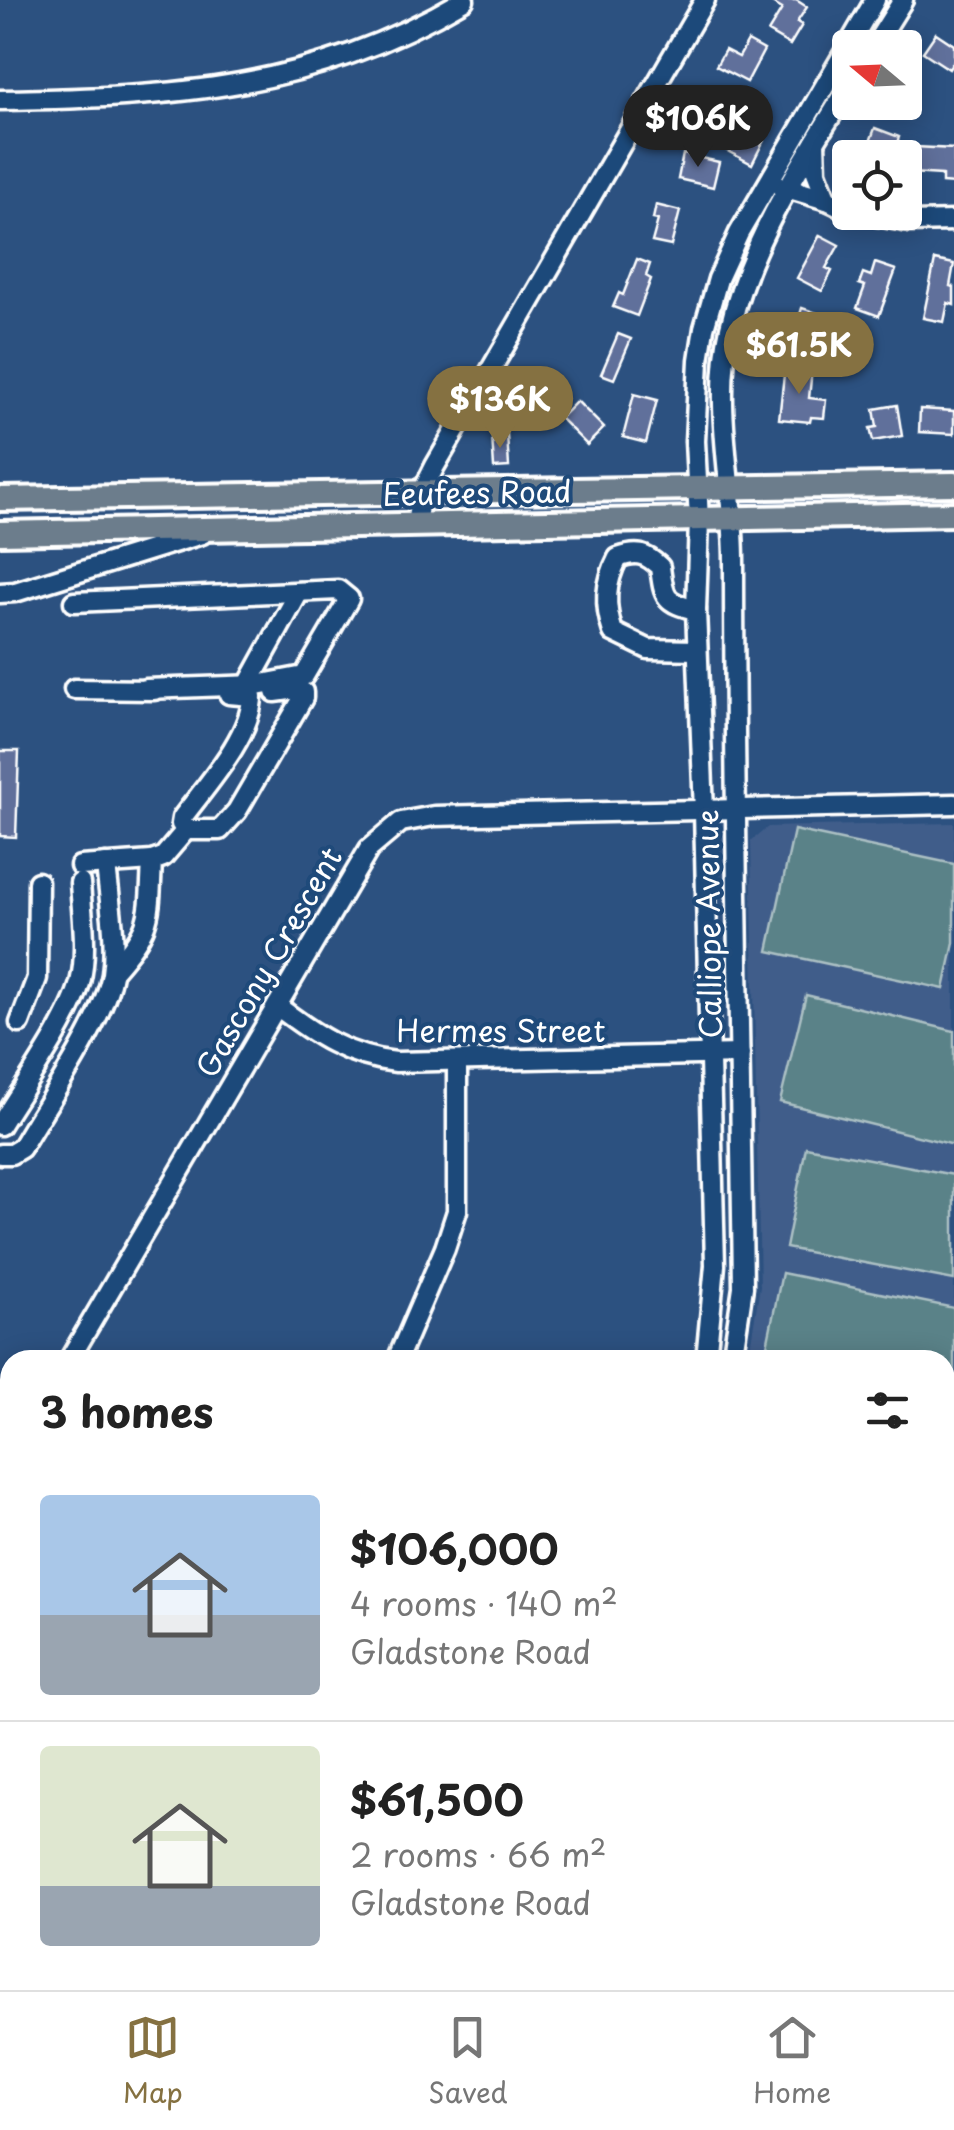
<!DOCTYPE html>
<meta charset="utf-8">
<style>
:root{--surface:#fff;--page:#f6f6f6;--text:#222;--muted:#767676;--line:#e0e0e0;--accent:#857141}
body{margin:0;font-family:"Playpen Sans",sans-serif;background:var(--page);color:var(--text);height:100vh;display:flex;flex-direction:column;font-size:38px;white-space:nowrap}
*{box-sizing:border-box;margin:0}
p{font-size:32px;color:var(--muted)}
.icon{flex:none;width:55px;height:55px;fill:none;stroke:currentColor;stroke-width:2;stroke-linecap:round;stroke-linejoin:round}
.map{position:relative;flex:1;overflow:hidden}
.side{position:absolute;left:0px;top:1350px;width:955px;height:640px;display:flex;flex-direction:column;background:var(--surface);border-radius:30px 30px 0 0;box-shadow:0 5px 25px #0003}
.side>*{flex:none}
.needle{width:65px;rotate:289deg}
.tools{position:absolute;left:832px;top:30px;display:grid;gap:20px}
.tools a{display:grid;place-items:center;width:90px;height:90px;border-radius:10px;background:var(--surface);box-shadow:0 5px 25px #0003;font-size:50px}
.price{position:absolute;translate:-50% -85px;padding:0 22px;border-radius:35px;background:var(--accent);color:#fff;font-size:32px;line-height:65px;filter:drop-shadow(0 2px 5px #0008)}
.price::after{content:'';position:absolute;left:50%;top:60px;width:30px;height:22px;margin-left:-15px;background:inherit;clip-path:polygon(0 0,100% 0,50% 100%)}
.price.on{background:#222;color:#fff}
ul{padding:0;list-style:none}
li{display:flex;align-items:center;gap:30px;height:250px;padding:0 40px}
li+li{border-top:2px solid var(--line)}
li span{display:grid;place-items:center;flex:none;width:280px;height:200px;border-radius:10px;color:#555}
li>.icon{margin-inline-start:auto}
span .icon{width:120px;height:120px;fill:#fffc;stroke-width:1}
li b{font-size:42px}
h2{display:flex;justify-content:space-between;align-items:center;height:120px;padding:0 40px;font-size:42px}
.dock{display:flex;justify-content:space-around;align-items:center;height:140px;border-top:2px solid var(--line);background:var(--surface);font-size:28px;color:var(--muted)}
.dock a{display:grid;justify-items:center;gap:5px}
.dock .on{color:var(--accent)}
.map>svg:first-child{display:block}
.built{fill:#405d8a}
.garden{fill:#5a8288;stroke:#acc0c4;stroke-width:2.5}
.building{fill:#616f9b;stroke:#fff;stroke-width:2.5}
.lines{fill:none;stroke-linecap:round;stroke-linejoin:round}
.minor-casing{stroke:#fff;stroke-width:25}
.major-casing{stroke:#fff;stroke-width:30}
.minor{stroke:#1f4a7a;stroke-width:18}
.major{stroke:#6c7d8c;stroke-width:22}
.labels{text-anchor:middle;stroke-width:8;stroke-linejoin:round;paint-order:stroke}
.street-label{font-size:30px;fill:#fff;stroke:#1f4a7a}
</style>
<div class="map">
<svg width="954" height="1990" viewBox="0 0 954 1990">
<rect width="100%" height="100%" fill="#2c5180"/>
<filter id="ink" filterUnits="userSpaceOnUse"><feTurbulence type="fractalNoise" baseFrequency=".01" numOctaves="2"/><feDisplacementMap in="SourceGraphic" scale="20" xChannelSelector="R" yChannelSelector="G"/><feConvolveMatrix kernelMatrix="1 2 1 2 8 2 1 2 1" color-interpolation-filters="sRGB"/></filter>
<g filter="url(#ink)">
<polygon class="built" points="954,823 954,1731 945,1734 945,1360 748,1360 760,1286 751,841 768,827"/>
<g class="garden">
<polygon points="794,830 954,864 954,943 944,989 768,951"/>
<polygon points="806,995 954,1031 954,1145 780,1102"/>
<polygon points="806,1147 954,1175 954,1280 786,1248"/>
<polygon points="782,1273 954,1308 954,1411 945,1409 945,1360 764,1360"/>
</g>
<g class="building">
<polygon points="767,0 796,0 807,7 797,22 802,25 790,45 768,32 782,9"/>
<polygon points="936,33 954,45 954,61 949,69 923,52"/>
<polygon points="748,41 764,50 747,82 716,66 725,50 739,57"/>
<polygon points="724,96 748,109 740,123 766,136 752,164 705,139"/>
<polygon points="875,128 899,137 896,146 954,149 954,184 942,183 942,175 910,173 910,158 864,158"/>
<polygon points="683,154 719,162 713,187 678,179"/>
<polygon points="656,205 680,211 671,246 652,242 658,220 653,219"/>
<polygon points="820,235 839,245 826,268 832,271 822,291 797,278"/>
<polygon points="637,259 650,264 646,276 651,279 637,316 613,307 619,293 623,295"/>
<polygon points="935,260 954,264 950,286 954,287 954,305 948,303 944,322 923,318"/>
<polygon points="875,263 896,270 879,316 857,308 865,286 859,284 863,273 871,276"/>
<polygon points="802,308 823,315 815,340 794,334"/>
<polygon points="618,334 631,339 614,379 601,374"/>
<polygon points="785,366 812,369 809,398 826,400 824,418 811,417 810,422 779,419"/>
<polygon points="634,394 657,400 646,443 623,437"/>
<polygon points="577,401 604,428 587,445 560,418"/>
<polygon points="897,405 902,436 873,441 870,428 877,427 874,409"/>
<polygon points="920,409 954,411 954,434 919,432"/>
<polygon points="507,434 509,467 494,468 492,435"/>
<polygon points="0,751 19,751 16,837 0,836"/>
</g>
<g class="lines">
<g class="minor-casing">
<g id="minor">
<polyline points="873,48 903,0"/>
<path d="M0,100C174,97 310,91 464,0"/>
<polyline points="815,142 816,172 827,200"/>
<polyline points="780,186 827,200 850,211"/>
<polyline points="855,212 909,222 954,221"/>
<polyline points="416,524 421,494 435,466 705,0"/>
<polyline points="0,593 15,592 202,534"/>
<polyline points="74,602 338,590 349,599 304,676 257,685 146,689"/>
<path d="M696,610C664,602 664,598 660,567C645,553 637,551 618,558C605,583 604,605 613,632L648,649L697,650"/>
<polyline points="252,684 250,681 299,592"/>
<polyline points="74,689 154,690"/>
<path d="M186,830L181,824L182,818C205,787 252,735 252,696L229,694"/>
<polyline points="186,830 220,830 237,811 303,698 303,692 297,689 275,692"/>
<polyline points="80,866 152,861 163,857 186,830"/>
<path d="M113,971C153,926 149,919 152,861"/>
<path d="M277,1006C315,1035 348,1057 396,1062L740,1054"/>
<polyline points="20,1023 37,978 38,882"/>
<path d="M0,1125C23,1087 69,1023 80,983C88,951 82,915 80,883"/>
<path d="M0,1154H11L21,1148C46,1104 104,1021 112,974C117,939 109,899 106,864"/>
<polyline points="69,1360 369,849 401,822 434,816 954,804"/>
<polyline points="397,1360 445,1248 457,1211 457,1063"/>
<polyline points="706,1360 715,1265 704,812 696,610 699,521 695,441 699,360 704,328 718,279 739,233 875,0"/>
<path d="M732,1360L743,1287C740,1045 734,803 734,561C734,484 712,405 730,328C750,240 803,161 850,85"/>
<polyline points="0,1452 8,1436"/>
<polyline points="0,1469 10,1472"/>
<polyline points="9,1651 10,1648"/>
<polyline points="0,1687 10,1692"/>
<polyline points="0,1743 10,1723"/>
<polyline points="946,1763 954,1743"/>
<polyline points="892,1980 912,1990"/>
<polyline points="220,1990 222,1980"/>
<polyline points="492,1990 495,1980"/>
<polyline points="521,1990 524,1980"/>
</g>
</g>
<g class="major-casing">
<g id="major">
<polyline points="0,499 954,484"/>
<polyline points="0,533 954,514"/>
</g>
</g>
<use href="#minor" class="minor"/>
<use href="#major" class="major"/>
</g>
</g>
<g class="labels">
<g class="street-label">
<text transform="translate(477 494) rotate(-1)" y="10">Eeufees Road</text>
<text transform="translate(710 924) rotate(-91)" y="10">Calliope Avenue</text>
<text transform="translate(270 963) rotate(-60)" y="10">Gascony Crescent</text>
<text x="501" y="1042">Hermes Street</text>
</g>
</g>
</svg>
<div class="tools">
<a><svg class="needle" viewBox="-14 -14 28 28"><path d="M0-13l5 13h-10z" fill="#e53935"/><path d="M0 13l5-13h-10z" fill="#767676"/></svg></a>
<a><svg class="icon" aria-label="locate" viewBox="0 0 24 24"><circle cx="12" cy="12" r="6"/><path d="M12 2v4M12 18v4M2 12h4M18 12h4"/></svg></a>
</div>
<b class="price on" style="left:698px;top:170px">$106K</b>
<b class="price" style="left:799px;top:397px">$61.5K</b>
<b class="price" style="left:500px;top:451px">$136K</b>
<section class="side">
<h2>3 homes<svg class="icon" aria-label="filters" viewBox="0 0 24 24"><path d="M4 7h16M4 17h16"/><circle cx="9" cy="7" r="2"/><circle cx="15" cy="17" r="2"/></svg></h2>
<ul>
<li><span style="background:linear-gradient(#a9c7e8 60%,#9aa5b1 0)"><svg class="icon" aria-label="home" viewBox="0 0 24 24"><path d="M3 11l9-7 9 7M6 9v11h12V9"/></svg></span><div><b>$106,000</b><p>4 rooms · 140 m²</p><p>Gladstone Road</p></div></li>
<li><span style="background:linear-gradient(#dfe7d0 70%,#9aa5b1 0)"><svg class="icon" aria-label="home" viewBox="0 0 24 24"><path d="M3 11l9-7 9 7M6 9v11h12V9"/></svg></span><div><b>$61,500</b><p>2 rooms · 66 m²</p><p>Gladstone Road</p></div></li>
</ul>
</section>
</div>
<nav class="dock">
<a class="on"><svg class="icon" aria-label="map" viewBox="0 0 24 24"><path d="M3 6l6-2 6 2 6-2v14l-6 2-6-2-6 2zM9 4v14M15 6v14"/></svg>Map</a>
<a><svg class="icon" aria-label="saved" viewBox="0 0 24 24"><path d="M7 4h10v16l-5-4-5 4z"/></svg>Saved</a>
<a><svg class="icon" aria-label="home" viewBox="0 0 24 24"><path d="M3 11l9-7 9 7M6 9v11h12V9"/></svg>Home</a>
</nav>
